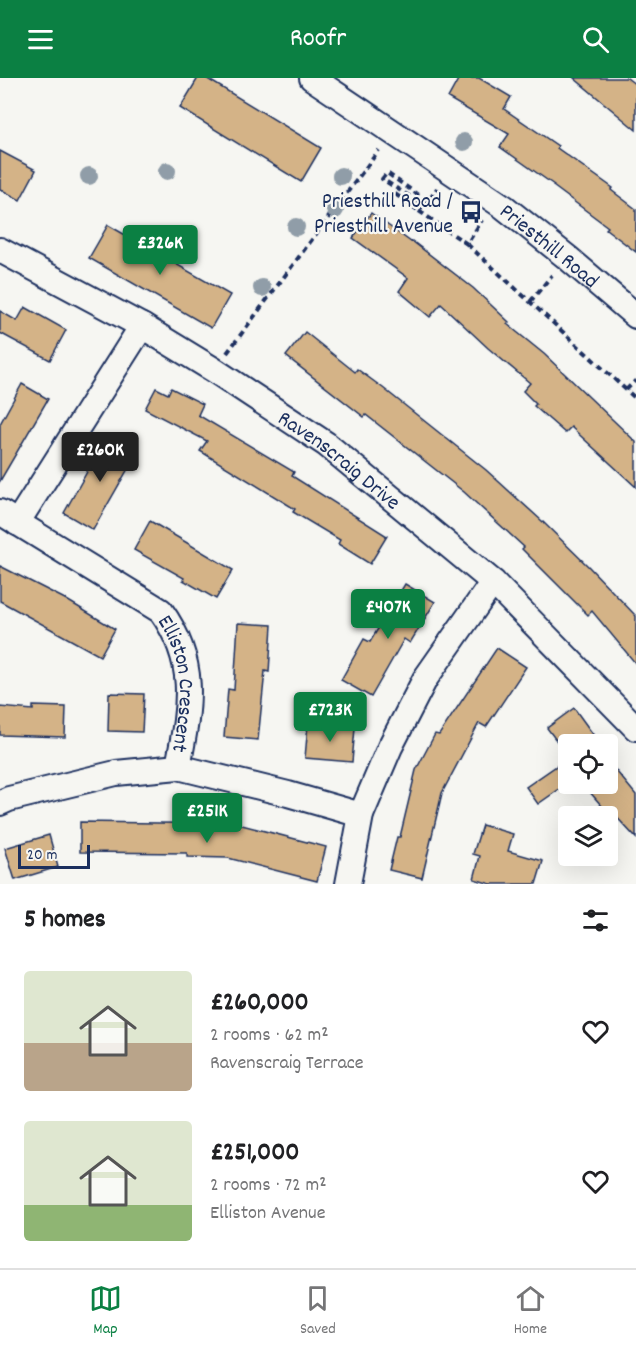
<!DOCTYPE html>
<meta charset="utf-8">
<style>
:root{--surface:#fff;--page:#f6f6f6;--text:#202124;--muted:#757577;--line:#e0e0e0;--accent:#0b8043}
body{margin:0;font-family:Dekko,sans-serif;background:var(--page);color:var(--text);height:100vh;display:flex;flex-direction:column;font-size:22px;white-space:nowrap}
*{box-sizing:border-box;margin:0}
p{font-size:20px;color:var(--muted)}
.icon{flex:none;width:33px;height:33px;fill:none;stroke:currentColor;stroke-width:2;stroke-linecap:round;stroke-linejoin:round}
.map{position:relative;height:806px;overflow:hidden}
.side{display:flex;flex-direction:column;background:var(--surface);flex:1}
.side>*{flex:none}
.controls{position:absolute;left:558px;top:656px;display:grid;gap:12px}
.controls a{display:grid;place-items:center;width:60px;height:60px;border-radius:6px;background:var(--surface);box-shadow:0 6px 24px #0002;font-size:30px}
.scale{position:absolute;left:18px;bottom:15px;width:72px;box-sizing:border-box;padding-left:6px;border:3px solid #1b2f5e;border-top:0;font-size:16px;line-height:21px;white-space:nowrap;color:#1b2f5e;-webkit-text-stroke:4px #f6f6f2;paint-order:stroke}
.price{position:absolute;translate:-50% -51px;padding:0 14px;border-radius:6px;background:var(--accent);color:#fff;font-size:20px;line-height:39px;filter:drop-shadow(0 2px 3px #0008)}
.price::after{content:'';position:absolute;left:50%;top:36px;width:18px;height:14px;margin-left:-9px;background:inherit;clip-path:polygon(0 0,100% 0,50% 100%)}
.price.selected{background:#222;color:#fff}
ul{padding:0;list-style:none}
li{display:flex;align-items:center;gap:18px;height:150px;padding:0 24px}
li span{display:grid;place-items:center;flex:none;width:168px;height:120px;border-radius:6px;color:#555}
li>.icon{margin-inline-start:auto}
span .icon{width:72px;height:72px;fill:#fffc;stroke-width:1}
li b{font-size:26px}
h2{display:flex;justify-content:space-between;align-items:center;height:72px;padding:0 24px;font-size:26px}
header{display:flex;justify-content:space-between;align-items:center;height:78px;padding:0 24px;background:var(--accent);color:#fff;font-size:27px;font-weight:600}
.tab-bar{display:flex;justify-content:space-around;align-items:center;height:84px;border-top:2px solid var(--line);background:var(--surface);font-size:16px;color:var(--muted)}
.tab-bar a{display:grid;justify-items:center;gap:3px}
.tab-bar .selected{color:var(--accent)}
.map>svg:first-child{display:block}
.building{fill:#d4b387;stroke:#1b2f5e;stroke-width:1.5}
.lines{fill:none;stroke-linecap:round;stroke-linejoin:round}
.street-casing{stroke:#1b2f5e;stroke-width:28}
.path{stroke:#1b2f5e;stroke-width:4;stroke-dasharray:6 4.5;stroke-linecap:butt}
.street{stroke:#f6f6f2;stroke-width:24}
.tree{fill:#909da8}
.labels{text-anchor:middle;stroke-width:4.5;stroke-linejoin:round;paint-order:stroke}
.poi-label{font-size:22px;fill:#1b2f5e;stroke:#f6f6f2;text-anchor:end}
.street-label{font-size:22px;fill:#1b2f5e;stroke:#f6f6f2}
</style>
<header><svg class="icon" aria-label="menu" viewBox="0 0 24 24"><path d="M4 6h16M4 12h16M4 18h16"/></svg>Roofr<svg class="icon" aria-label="search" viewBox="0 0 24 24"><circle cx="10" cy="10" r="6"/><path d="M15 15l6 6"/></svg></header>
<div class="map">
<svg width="636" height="806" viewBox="0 0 636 806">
<rect width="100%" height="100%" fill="#f6f6f2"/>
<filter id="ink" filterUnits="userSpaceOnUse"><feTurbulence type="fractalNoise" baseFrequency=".0167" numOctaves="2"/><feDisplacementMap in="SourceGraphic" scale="12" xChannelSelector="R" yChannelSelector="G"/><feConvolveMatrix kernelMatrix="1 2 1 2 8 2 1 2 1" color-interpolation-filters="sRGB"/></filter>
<g filter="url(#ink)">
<g class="building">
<polygon points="198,0 206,0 321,70 301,104 180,30"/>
<polygon points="459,0 479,0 511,19 504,31 558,68 557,70 613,110 611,112 636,131 636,174 606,151 608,149 553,108 554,107 500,69 509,56 448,20"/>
<polygon points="574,0 627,0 636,7 636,52"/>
<polygon points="0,73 36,92 20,122 0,111"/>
<polygon points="371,135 411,164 412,163 473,210 509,244 507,246 544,276 636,364 636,409 571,349 565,355 534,328 536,326 523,313 530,305 488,270 441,226 430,239 399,213 408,200 353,160"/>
<polygon points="108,147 230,217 211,250 89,180"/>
<polygon points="25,229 66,252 50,282 0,255 0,233 17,243"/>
<polygon points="305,254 355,294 357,291 383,310 486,392 542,443 589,489 636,538 636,586 592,533 588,537 522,471 524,469 464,414 366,337 364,339 286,278"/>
<polygon points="22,306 48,321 0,403 0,346"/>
<polygon points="156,310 168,316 171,310 203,326 198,337 294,394 292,398 387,458 370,486 338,466 340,462 293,434 295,431 200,373 207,363 145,331"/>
<polygon points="107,358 137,375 93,452 64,435"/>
<polygon points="150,443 233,492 216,521 183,502 184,500 134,472"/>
<polygon points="0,488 65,521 115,551 100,578 0,523"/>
<polygon points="405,506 435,524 410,565 404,561 371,619 341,602 364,561 370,564"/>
<polygon points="238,545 272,547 269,594 265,593 258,662 224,659 228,611 234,612"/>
<polygon points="497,570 526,589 486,649 479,645 442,715 422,800 389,792 397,759 400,759 416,692 435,656 439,657"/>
<polygon points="109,615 144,616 142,654 108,653"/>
<polygon points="33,628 66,629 65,659 0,657 0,629 33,632"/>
<polygon points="574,630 600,666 559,666 547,650"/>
<polygon points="308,646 355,650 352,684 305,680"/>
<polygon points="568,680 568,705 538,726 526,709"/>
<polygon points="608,683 636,717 636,760 611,733 608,735 582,705 608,705"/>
<polygon points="80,744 238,746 326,769 317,803 228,780 187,779 187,775 80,774"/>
<polygon points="482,747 513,756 508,773 543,783 536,806 491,806 474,801 480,778 473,776"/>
<polygon points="49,757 58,789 15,802 5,770"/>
</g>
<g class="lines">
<g class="street-casing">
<g id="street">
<path id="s1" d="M312,0L504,129L568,180L636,238"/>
<path id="s2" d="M0,172L142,248L214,292L326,366L493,504L636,650"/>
<path id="s3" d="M0,434L161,533C199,586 189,630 178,689"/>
<polyline points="17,445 142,248"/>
<polyline points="0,725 9,721 116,695 178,689 288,716 361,737"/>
<polyline points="348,806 361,737 390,669 425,601 493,504"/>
</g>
</g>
<g class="path">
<polyline points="395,116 419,133 423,127 382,101 387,95 428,124 437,110"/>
<polyline points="419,133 467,166 482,142"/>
<polyline points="467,166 636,321"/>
<polyline points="530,224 552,197"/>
<polyline points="227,275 379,72"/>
<polyline points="626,312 636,302"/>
</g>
<use href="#street" class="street"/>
</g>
<g class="tree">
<circle cx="464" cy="64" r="9"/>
<circle cx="167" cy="93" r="9"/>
<circle cx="89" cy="98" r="9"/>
<circle cx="341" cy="98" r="9"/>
<circle cx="335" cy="132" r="9"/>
<circle cx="296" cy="149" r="9"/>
<circle cx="262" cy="210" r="9"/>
</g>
</g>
<defs>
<g id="bus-bare" transform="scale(1.8)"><path d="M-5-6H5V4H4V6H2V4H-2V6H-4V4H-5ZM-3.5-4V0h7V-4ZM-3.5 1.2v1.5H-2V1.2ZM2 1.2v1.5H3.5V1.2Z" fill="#1b2f5e" stroke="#f6f6f2" stroke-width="2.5" paint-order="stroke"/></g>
</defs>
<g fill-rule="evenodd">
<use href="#bus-bare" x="471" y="134"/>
</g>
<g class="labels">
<g class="poi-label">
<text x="453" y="129">Priesthill Road /<tspan x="453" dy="25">Priesthill Avenue</tspan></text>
</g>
<g class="street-label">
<text dy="8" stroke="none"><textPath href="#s1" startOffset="291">Priesthill Road</textPath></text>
<text dy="8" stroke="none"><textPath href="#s2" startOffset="400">Ravenscraig Drive</textPath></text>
<text dy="8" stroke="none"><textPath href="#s3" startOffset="266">Elliston Crescent</textPath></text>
</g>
</g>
</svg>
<div class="controls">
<a><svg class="icon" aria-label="locate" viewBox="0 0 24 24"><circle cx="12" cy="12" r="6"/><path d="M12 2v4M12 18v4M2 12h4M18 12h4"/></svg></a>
<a><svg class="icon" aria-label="layers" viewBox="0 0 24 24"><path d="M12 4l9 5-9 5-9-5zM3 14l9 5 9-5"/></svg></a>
</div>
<div class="scale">20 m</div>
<b class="price" style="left:160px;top:198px">£326K</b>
<b class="price selected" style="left:100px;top:405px">£260K</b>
<b class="price" style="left:388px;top:562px">£407K</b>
<b class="price" style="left:330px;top:665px">£723K</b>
<b class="price" style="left:207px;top:766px">£251K</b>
</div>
<section class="side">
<h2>5 homes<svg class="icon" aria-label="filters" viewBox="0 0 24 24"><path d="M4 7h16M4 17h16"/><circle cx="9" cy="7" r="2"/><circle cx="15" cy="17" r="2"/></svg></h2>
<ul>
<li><span style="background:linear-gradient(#dfe7d0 60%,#b9a48a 0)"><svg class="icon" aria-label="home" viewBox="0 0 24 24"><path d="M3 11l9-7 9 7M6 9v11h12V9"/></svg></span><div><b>£260,000</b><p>2 rooms · 62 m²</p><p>Ravenscraig Terrace</p></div><svg class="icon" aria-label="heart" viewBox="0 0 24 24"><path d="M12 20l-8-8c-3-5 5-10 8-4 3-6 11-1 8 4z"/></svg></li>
<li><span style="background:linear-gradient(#dfe7d0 70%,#8fb573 0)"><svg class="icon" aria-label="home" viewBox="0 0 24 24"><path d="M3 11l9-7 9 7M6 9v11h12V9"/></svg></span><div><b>£251,000</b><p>2 rooms · 72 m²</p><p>Elliston Avenue</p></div><svg class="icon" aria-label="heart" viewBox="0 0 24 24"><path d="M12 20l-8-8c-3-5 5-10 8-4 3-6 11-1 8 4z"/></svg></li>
</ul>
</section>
<nav class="tab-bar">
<a class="selected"><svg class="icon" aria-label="map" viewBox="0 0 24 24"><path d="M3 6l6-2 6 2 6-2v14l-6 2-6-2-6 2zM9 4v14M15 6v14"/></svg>Map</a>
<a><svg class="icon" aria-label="saved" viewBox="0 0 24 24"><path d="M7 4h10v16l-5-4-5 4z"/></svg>Saved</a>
<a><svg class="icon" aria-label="home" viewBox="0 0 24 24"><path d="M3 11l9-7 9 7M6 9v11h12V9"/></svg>Home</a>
</nav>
